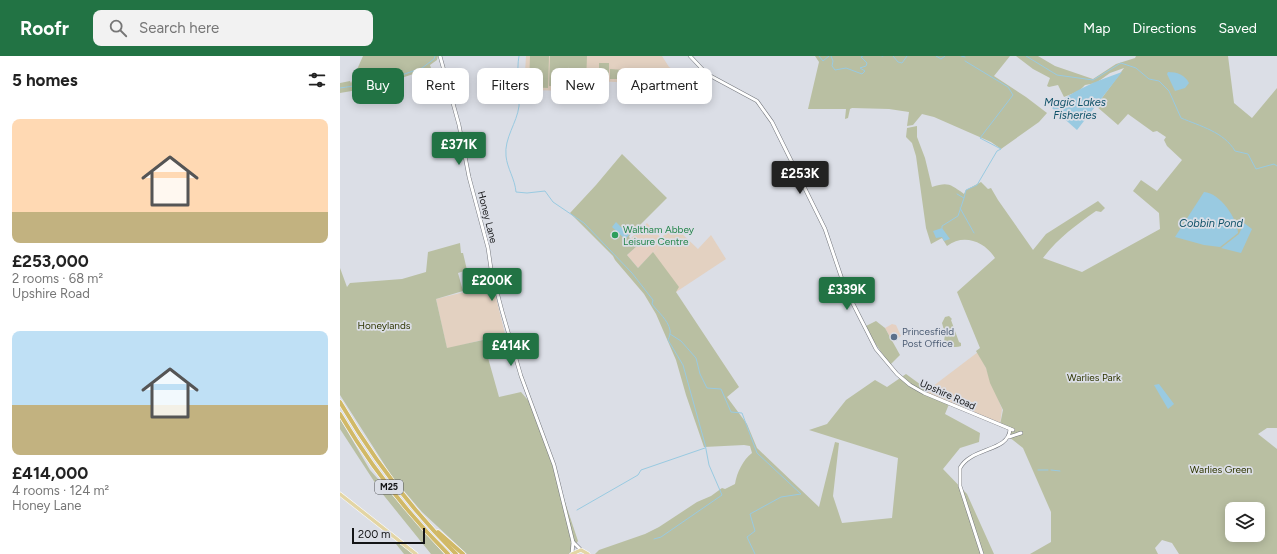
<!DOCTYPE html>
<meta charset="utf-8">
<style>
:root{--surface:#fff;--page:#f2f2f2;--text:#222;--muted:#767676;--accent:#227344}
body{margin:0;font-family:Figtree,sans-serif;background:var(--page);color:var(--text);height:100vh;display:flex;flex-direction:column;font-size:15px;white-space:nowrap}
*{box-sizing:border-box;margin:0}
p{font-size:13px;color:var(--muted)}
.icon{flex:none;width:22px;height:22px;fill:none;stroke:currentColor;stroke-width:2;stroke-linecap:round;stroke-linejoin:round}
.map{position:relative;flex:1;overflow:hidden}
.side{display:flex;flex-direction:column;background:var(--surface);width:340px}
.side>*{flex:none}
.guide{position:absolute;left:12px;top:12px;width:380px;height:36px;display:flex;gap:8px}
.buttons{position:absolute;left:885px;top:446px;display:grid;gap:8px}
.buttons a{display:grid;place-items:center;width:40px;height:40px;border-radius:8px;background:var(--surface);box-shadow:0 2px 10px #0003;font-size:20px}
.scale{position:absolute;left:12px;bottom:10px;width:73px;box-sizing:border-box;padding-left:4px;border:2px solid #131416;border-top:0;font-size:11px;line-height:14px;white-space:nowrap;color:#131416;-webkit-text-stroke:3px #dbdee6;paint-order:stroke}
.price{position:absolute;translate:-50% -34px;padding:0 9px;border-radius:4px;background:var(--accent);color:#fff;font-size:13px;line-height:26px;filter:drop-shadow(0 1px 2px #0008)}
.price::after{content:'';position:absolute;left:50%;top:24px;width:12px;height:9px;margin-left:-6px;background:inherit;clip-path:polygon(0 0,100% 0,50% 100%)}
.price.active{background:#222;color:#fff}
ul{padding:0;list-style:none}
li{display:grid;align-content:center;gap:8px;height:212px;padding:0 12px}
li span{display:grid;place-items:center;height:124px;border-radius:8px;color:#555}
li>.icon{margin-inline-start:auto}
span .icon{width:72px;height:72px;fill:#fffc;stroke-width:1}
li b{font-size:17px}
h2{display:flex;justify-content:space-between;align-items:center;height:48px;padding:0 12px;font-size:17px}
.tag{padding:0 14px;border-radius:8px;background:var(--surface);box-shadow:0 2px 10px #0003;font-size:14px;line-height:36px}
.tag.active{background:var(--accent);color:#fff}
header{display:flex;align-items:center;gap:24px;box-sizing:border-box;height:56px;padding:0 20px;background:var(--accent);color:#fff}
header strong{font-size:19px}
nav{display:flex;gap:22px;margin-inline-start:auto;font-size:14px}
.search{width:280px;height:36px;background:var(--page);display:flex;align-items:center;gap:10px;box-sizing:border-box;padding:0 14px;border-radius:8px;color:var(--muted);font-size:15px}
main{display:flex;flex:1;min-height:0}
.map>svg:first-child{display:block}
.commercial{fill:#e5d0c2}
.education{fill:#e3d1c1}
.green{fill:#b9bfa2;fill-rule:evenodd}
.water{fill:#99cae1}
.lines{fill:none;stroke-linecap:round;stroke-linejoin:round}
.stream{stroke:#99cae1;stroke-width:1}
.secondary-casing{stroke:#74777d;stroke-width:4}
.primary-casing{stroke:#fff;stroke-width:4.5}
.highway-casing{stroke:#fff;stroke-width:5}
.secondary{stroke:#fff;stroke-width:3}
.primary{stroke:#e3d5a4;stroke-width:3.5}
.highway{stroke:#d1b967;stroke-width:4}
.leisure-dot{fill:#2e9e5b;stroke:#dbdee6;stroke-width:1.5}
.service-dot{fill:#5c6f8a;stroke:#dbdee6;stroke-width:1.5}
.labels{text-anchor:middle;stroke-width:3.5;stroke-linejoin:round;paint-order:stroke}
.shield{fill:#dbdee6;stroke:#4f5154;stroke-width:1}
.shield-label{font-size:9px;font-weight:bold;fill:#131416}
.street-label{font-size:10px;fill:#131416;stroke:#dbdee6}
.leisure-label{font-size:10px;fill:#27864d;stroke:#dbdee6;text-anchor:start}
.park-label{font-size:10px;fill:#2f3601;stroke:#dbdee6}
.service-label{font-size:10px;fill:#4e5e75;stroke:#dbdee6;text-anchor:start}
.water-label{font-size:11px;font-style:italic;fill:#0f5168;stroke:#dbdee6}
</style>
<header>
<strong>Roofr</strong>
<div class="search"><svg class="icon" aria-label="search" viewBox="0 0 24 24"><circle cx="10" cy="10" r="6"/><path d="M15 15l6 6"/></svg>Search here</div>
<nav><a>Map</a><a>Directions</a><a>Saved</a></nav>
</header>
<main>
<section class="side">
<h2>5 homes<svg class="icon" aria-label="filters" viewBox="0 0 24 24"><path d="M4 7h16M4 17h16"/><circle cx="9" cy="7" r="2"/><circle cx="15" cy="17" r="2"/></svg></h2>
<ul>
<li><span style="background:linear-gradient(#ffd9b3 75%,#c2b280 0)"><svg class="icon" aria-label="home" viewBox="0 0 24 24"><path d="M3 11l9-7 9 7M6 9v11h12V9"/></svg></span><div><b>£253,000</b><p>2 rooms · 68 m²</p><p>Upshire Road</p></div></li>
<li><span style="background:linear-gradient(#bfe0f5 60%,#c2b280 0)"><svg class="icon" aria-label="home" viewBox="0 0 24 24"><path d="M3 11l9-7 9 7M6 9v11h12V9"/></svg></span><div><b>£414,000</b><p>4 rooms · 124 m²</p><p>Honey Lane</p></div></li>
</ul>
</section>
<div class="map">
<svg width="937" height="498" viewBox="0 0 937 498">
<rect width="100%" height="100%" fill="#dbdee6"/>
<g class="commercial">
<polygon points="307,167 324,185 298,212 287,199 297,190 290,183"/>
<polygon points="552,268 556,269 561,280 553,286 545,272"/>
</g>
<g class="education">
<polygon points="186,0 322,0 329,11 334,14 328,29 257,25 238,35 184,34"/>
<polygon points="330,173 335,178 338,174 358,193 371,179 386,203 336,236 308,202 324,185 321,182"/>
<polygon points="153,229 165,278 107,293 96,243"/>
<polygon points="638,296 646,312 662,353 660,369 584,337"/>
</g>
<g class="green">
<polygon points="23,0 98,0 97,4 90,9 91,12 35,31 0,37 0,27 10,25 11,27"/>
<polygon points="190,0 209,0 208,32 189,31"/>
<polygon points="210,0 247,0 246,27 229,26 229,9 228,31 209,30"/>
<polygon points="475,0 670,0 654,20 686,41 707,57 699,66 661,93 651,86 594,61 582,58 573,69 567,70 569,56 549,53 512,52 510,53 508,62 505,63 506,53 468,53 479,6"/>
<path d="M676,0H698L715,10L753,23L776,8L795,2L796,0H888L894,47L912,62L937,32V372H927L918,378L937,393V498H839L832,487L822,484L815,492L818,498H690L711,486V456L683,392L669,381L670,373L660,369L663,354L650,327L646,312L636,295L640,292L617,236L655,202C645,186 624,177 607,190L602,182L591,188L586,172L576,100L572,87L566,81L567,72L577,70V81L585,102L592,131C608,126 610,128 624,138L626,134L641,126L648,133L651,132L658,144L693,194L706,178L758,145L765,152L761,156L756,155C736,169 717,183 703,202L742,216L820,173L819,157L793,135L801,124L817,135L842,104L827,90L824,84L826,81L817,75L813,76L788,58L778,69L756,50L784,12L770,17L756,27L745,29L739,35L724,41L718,29L709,31L707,30L710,22L693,13ZM892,453H918V479H892Z"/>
<rect x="259" y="7" width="10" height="15"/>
<polygon points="270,13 284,14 284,23 270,23"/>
<path d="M282,98L327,142L290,179L289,181L297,190L287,199L298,212L313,196L339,231L336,236L399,331L387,341L407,368L417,392L479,451L495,386L499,387L493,440L502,467L552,462L558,402L469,374L487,368L506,344L535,324L547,331L566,318L588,334L585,337L609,348L605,358L640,377L639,386L620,392L603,413L627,438L654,498H255L259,494L305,478L319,471L357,446L371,440L382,432L385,433L395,428C397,416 403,404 412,397L410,390L404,389L364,391L346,339L336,304L316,258L304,238L275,204L273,200L230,157L256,129Z"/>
<polygon points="120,187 121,197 123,197 127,214 118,217 123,235 96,243 107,292 143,284 159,341 181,336 193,350 238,485 229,498 127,498 82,456 53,422 0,339 0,212 7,231 10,227 62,223 86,216 88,196"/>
<path d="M609,260L612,263L611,264L619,286L621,287V290C616,292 607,291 604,286L605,278L602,267L605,261Z"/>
<polygon points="536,265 545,272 560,299 550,309 524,271"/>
<polygon points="0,363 30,414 104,498 91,498 41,436 0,373"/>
<polygon points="58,486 73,498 64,498 56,488"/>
</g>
<g class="water">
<path d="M782,16L737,74L712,52C733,34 756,25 782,16Z"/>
<path d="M828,16C837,16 845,19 849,27L845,32L835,35L827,18Z"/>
<path d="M864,136C880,137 897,162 898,177L880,191L864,189L835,181Z"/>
<polygon points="276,166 289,179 285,183 272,171"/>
<polygon points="904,167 912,173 901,197 881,192 899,178"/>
<polygon points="602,172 610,183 604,185 602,181 596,182 593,175"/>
<polygon points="819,328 834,348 828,353 814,329"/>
</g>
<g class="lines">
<g class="stream">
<path d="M179,0C176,16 180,33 179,50C177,67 164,82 166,100C167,112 175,123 176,136L187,137L205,135L213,146L244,167L292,217L313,244L312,248C318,256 328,264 330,274C331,276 329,282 328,284L343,309L365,388L369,409L382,439L321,481L314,483"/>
<polyline points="479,0 483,5 489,0"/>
<polyline points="491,0 493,5 492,10 495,14 506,12 522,18 525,15 520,12 526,10 527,7 521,1 523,0"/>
<polyline points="542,0 543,0"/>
<polyline points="553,0 558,6 562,7 567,0"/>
<polyline points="596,0 601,3 605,0"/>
<polyline points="621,0 625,1"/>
<path d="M686,0L717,19L753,24L781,7L796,12L809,23L819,25L829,35L841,62C860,70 884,76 895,95L908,98L916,113L934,108L937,110"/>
<polyline points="0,32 27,28 44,22 50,23 82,12 94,3 95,0"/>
<polyline points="617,138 624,142 626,134 637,129 657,95 661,93 640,82 673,39 668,31 625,5"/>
<polyline points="620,152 634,177"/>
<polyline points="602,172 602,170 618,160 624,142"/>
<polyline points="330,278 341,285 356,302 360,318 367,332 381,333 391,356 402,357 417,397 461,438 441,441 410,458 415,475 407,481 415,498"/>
<polyline points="698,414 708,414"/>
<polyline points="711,414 720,415"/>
<polyline points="237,454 298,419 301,414 365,392"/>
</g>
<g class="secondary-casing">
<g id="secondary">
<polyline points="100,0 119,69 129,121 148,192 151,213 162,255 181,320 214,409 233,486 241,494"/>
<polyline points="350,0 367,18 417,45 432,66 485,173 505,232 536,293 557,318 570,329 584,337 673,374"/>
<polyline points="669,381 681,377"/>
<polyline points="232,498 233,486"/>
<path d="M642,498L620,430V412C631,391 669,396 670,373"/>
</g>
</g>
<g class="primary-casing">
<g id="primary">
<polyline points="0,438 76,498"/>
<polyline points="232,498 241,494 248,498"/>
</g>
</g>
<g class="highway-casing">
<g id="highway">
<path d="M0,346C32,401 71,453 116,498"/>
<path d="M0,358C30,409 66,456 108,498"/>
<polyline points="98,476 123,498"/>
</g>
</g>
<use href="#secondary" class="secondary"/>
<use href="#primary" class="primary"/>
<use href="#highway" class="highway"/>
</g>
<circle class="leisure-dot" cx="275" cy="179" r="4"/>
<circle class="service-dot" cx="554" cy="281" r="4"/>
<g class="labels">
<rect class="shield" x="35" y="424" width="28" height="14" rx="3"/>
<g class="shield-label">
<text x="49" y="434">M25</text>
</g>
<g class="street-label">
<text transform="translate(148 161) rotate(76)" y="4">Honey Lane</text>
<text transform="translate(608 338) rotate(24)" y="4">Upshire Road</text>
</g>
<g class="leisure-label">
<text x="283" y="177">Waltham Abbey<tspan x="283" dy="12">Leisure Centre</tspan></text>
</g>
<g class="park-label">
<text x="44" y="273">Honeylands</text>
<text x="754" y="325">Warlies Park</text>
<text x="881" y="417">Warlies Green</text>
</g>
<g class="service-label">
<text x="562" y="279">Princesfield<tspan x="562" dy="12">Post Office</tspan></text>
</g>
<g class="water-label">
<text x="735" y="50">Magic Lakes<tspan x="735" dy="13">Fisheries</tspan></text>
<text x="871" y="171">Cobbin Pond</text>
</g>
</g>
</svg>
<div class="buttons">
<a><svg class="icon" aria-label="layers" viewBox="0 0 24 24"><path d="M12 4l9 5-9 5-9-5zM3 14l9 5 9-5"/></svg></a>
</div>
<div class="scale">200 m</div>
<b class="price" style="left:119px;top:110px">£371K</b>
<b class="price active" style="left:460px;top:139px">£253K</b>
<b class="price" style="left:152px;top:246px">£200K</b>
<b class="price" style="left:507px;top:255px">£339K</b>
<b class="price" style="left:171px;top:311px">£414K</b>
<div class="guide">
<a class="tag active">Buy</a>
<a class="tag">Rent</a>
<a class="tag">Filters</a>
<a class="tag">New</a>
<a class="tag">Apartment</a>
</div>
</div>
</main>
